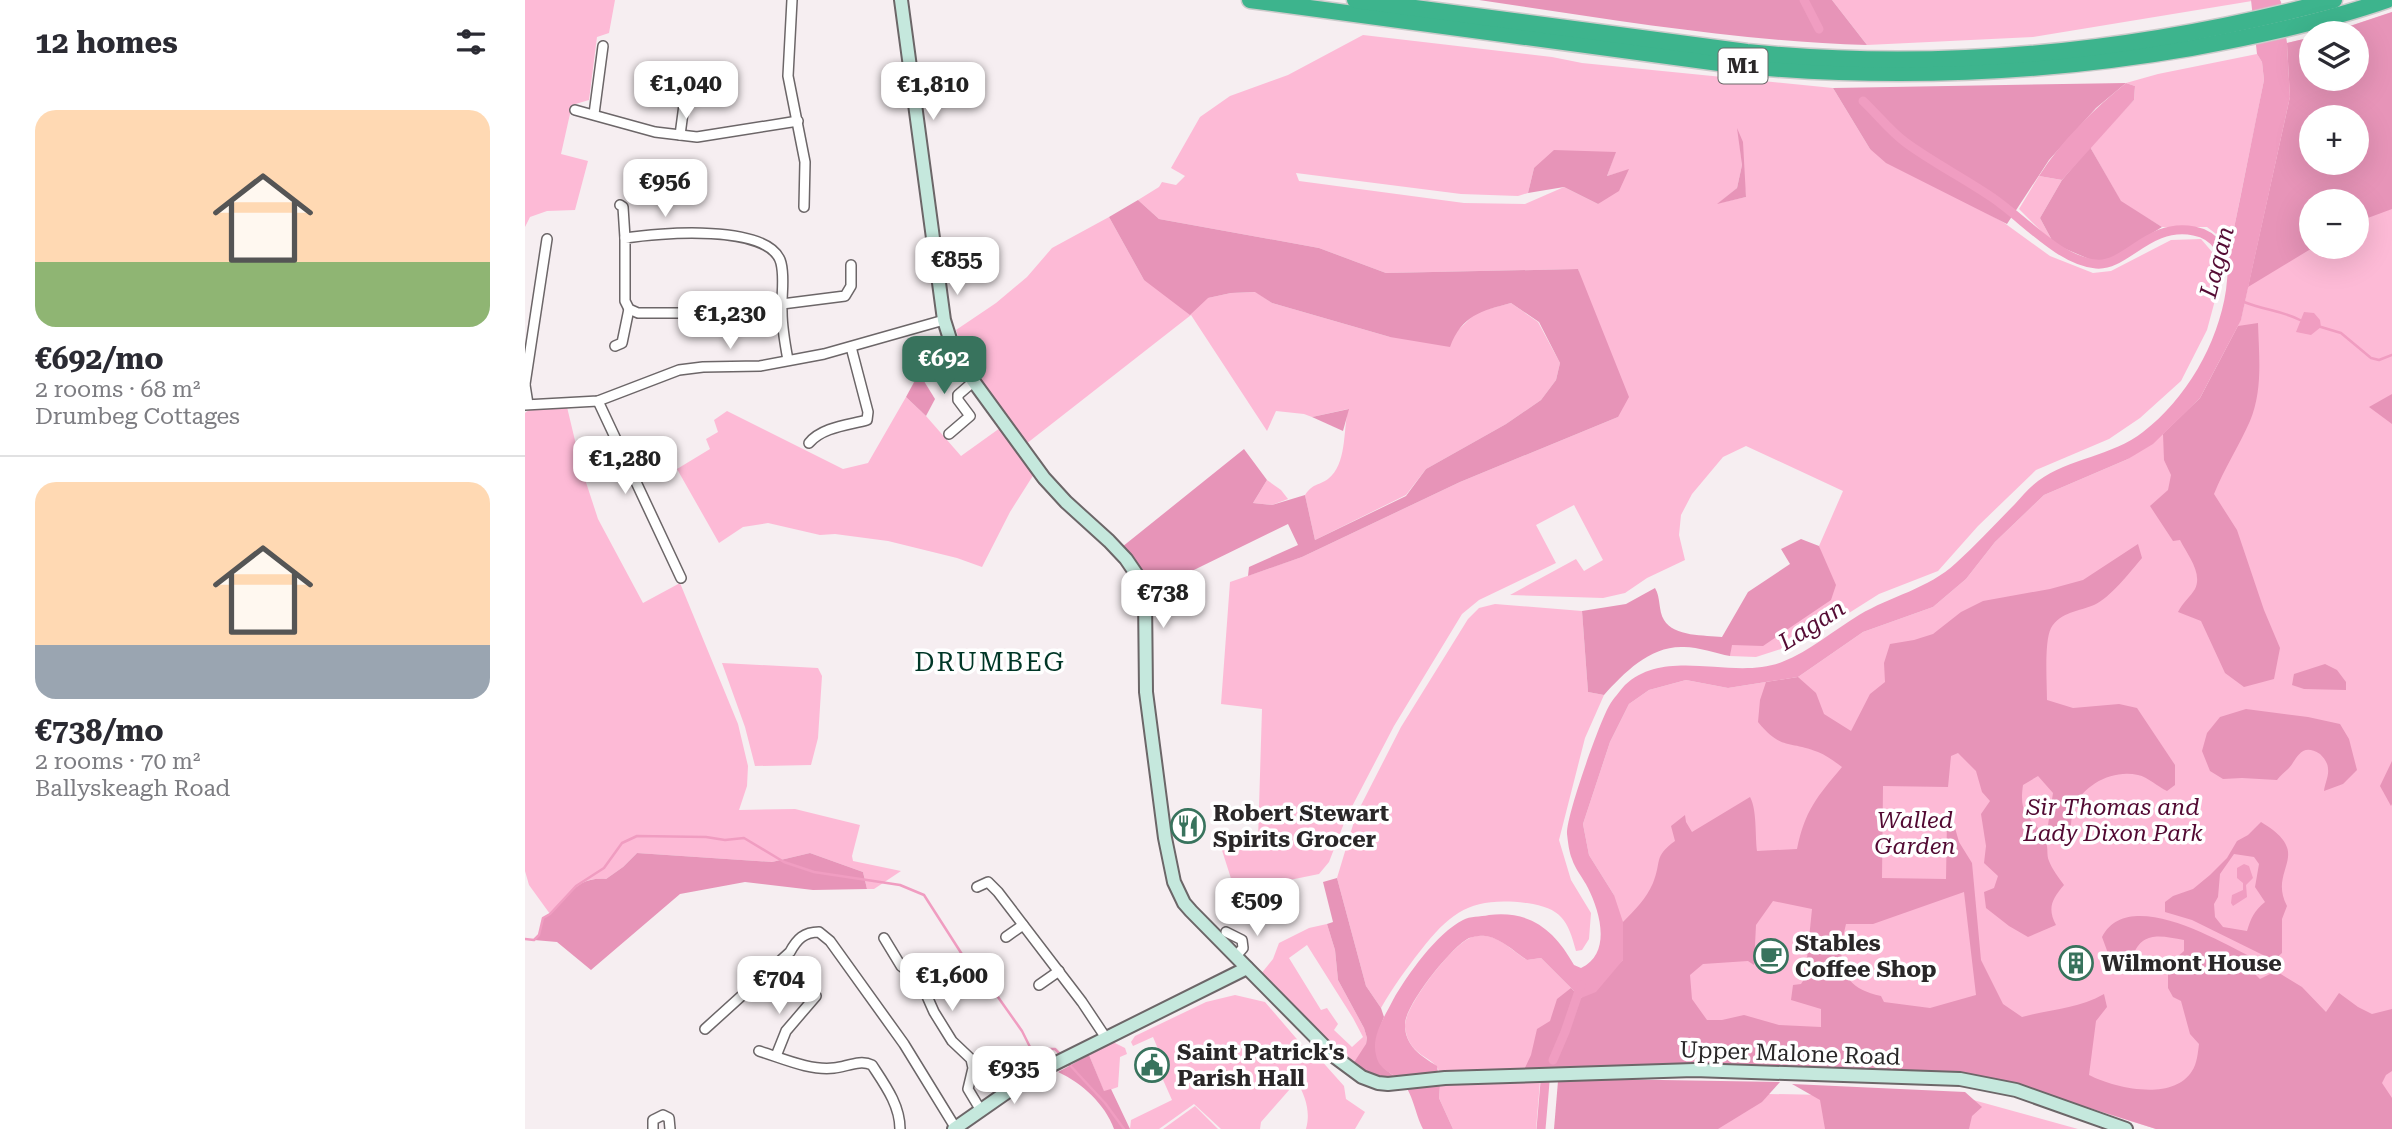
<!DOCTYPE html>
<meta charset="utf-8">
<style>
:root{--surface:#fff;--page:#f7f7f7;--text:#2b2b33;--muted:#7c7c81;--line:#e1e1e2;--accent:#38735d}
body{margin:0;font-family:"Roboto Serif",serif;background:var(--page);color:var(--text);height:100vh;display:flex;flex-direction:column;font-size:26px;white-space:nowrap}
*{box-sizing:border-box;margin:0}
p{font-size:23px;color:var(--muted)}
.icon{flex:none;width:38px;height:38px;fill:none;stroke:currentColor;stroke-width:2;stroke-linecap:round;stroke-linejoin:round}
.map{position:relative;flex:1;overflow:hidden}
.side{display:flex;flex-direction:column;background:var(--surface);width:525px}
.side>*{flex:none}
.tools{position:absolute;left:1774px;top:21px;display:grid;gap:14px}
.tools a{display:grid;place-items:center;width:70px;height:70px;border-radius:50%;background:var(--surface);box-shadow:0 7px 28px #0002;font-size:35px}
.price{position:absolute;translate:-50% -60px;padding:0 16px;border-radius:14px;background:#fff;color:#222;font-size:23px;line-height:46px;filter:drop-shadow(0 2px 4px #0008)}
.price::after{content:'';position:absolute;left:50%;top:42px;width:21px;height:16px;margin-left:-10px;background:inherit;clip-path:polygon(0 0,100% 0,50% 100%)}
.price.on{background:var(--accent);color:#fff}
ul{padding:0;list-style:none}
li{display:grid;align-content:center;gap:14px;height:371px;padding:0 35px}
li+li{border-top:2px solid var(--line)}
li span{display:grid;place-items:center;height:217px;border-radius:21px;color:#555}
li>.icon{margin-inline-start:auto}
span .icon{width:126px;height:126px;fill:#fffc;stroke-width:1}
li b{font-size:30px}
h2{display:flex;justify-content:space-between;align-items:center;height:84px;padding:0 35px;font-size:30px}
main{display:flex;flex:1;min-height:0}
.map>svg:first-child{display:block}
.green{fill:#fdbad6;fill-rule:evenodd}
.forest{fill:#e794b8;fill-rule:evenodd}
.water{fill:#f09dc1}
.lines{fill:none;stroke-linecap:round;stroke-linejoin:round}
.stream{stroke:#f09dc1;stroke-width:2.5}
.canal{stroke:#f09dc1;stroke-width:9}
.street-casing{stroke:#6c6668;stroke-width:12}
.secondary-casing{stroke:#6c6668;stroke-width:16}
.highway-casing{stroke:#cccbcb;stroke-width:19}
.street{stroke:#fff;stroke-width:9}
.secondary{stroke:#c5e8dd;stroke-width:12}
.highway{stroke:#3db48d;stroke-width:16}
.labels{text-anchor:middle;stroke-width:7;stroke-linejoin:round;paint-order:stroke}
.shield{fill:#fff;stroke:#6a6868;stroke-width:2}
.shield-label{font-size:21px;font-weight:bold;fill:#2a2728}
.park-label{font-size:23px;font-style:italic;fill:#520932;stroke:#fff}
.poi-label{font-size:23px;font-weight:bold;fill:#2a2728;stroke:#fff;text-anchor:start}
.street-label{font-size:23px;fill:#2a2728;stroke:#fff}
.water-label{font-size:24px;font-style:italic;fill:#550c34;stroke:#fff}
.quarter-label{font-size:26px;letter-spacing:2px;fill:#013727;stroke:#fff}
</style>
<main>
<section class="side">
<h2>12 homes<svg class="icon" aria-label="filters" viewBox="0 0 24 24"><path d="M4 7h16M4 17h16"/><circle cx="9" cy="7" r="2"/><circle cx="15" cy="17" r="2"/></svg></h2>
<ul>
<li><span style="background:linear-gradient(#ffd9b3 70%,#8fb573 0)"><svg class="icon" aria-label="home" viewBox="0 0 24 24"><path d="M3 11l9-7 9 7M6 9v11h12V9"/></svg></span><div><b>€692/mo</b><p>2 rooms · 68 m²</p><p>Drumbeg Cottages</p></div></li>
<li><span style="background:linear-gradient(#ffd9b3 75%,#9aa5b1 0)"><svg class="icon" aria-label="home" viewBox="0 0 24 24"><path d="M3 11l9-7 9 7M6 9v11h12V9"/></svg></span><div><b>€738/mo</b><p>2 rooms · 70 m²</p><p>Ballyskeagh Road</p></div></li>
</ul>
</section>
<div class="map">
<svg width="1867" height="1129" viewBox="0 0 1867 1129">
<rect width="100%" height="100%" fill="#f6eef1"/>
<g class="green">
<polygon points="0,0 90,0 84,33 72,37 64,100 47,105 36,154 63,161 50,210 22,211 5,217 0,227"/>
<polygon points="1307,0 1726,0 1727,1 1508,37 1342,45"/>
<path d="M1867,12V1129H1631L1525,1096L1436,1074L1011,1075L914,1071C908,1055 884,1058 880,1027C878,1008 927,945 945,938C948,936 957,935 961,936C975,937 990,953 1002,960L1016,958L1056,998L1071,992L1089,895L1064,855L1058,824L1085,742L1104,704L1124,690L1161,680L1203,688L1273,677L1338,632L1408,607L1441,579L1470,542L1519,495L1603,459L1675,399L1716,319L1765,97L1762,43L1787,37V79H1832V33H1804ZM1787,117H1832V163H1787ZM1787,201H1832V247H1787Z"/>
<path d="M838,35L1027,57L1057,63L1308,88L1345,149L1478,222L1525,256L1568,273L1586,271L1646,240L1676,239L1688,253L1692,269L1693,289L1682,330L1656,381L1615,418L1584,439L1511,470L1453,526L1413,571L1354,594L1278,642L1231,657L1205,656L1206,645L1298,559L1294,546L1318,491L1221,446L1198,457L1167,494L1156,515L1154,535L1160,560L1122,578L1100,593L1078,598L985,595L1051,559L1059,571L1078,560L1049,505L1011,525L1031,563L954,600L937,614L869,726L821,818L804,862L794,874L710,891L695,844L733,840L737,709L696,704L705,582L777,557L935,482L1093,417L1053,269L861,273L794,248L634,219L613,200L634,187L637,182L651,185L660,176L646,168L675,117L705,96L763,75ZM1213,130L1221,197L1194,203L1212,188L1217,165ZM1090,153L1082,176L1103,170L1073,204L1039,187L1000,204L939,203L774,181L771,173L936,194L993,196L1003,193L1009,168Z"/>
<polygon points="1732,54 1737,62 1739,80 1704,253 1695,237 1682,227 1637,227 1596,202 1565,147 1609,100 1610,86 1601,83 1633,74"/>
<polygon points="1514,176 1537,180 1515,218 1529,244 1494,209"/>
<path d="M584,217L619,280L683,298L706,293L731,292L747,303L865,337L930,333L952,312L986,303L1013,322L1035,363L1031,380L1016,400L981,424L901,469L881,495L790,540L780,495C788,483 793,486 803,479C822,464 818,432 823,409L787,417L779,414L751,411L742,431L666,315L501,444L441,358L431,330L471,303L502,277L527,248Z"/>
<polygon points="381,397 401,416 436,456 475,428 509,474 485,512 457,567 432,558 363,541 310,534 295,535 243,523 218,527 194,543 152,469 185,449 181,439 193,432 189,420 202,411 318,469 343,463"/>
<path d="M42,407L57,470L73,519L118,603L155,583L213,724L223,766L222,786L214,810L270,809L335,825L327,856L328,861L376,871L349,889H342L338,872L285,853L247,862L112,853L98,867L81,879C53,876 42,895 25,914L4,885L0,871V413L5,409Z"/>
<polygon points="742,480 756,490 763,499 747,505 728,503"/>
<path d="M970,604L1057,611L1063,692L1079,695L1060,738L1034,840L1046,880L1066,913L1064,939L1057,950L1051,951C1043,920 1036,908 1002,903C949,897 928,909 896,950C881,969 868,987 856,1008L841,986L812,878L831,815L876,727L943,619L954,608Z"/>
<polygon points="197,663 293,668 297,676 293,738 286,765 230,766 220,727"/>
<path d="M802,924L810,950L813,980L839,1028L842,1038L836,1076L775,1018L776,1013L748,983L735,975L748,959L754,943L784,928ZM782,945L828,1018L838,1037L827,1047L809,1030L813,1024L802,1008L796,1010L764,958Z"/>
<path d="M710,995L740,1002L783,1052L794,1058L819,1086L821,1099L840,1112L830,1129H781C786,1111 780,1096 772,1081L736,1122L735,1129H696L669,1104L634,1129H605L606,1120L647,1100L635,1073L638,1071L632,1058L636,1056L628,1037L608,1046L606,1042L610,1036L681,1002Z"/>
<polygon points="588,1042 600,1048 602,1054 595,1057 593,1087 579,1092 564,1055"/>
<polygon points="1015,1082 1011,1129 928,1129 914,1098 915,1085"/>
<polygon points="1057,1090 1441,1098 1553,1129 1061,1129"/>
<polygon points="670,1106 693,1129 638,1129"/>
</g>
<g class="forest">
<path d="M954,0H1307L1342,45C1211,41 1083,19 954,0Z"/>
<path d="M1867,12V209L1832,222V201H1787V247H1789L1723,287L1765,97L1762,43L1787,37V79H1832V33H1804ZM1787,117H1832V163H1787Z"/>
<polygon points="1601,83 1571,108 1524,160 1482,224 1361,163 1345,149 1308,88"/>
<polygon points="1212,128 1218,142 1221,197 1192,204 1212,188 1217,165"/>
<polygon points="1565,147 1596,201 1637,227 1584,260 1571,262 1529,244 1515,218 1537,180"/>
<polygon points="1029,150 1091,152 1082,176 1104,169 1094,191 1073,204 1039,187 1003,193 1009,168"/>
<path d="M613,200L634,219L794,248L861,273L1053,269L1104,397L1093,417L935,482L777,557L723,576L724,567L773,545L763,524L626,591L611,564L597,547L719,449L742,480L728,503L747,505L780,495L790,540L881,496L901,469L981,424L1016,400L1031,380L1035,363L1014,322L986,303C956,311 937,315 925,347L865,337L747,303L730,292L706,293L683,298L665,315L619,280L584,217Z"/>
<path d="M1733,323C1734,356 1738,390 1725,421C1714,446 1699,469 1689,494L1712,530L1739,610L1755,648L1749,679L1719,687L1700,673L1676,621L1653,612C1658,602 1666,596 1670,589C1678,573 1662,554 1655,540L1648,541L1625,506L1643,490L1646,475L1639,460L1638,434L1675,398L1713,326Z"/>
<polygon points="394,373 410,399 401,416 381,397"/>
<polygon points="1867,394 1867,424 1844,407"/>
<polygon points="824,409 818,431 787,417"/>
<path d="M1276,539L1294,546L1311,585L1306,600L1238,646L1207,645L1205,656C1190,653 1171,646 1156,647C1124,647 1099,673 1079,695L1063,692L1057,611L1101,604L1130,588C1136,598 1133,610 1139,620C1149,637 1180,635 1197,637L1223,592L1265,564L1256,549Z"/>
<path d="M1613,544L1617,558C1605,572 1585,598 1569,605C1555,611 1535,612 1526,628C1519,642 1522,682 1522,700L1548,708L1594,704L1612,708L1650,765V785L1642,791C1633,787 1623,777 1613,775C1589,769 1558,784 1549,808C1545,819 1547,830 1543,840L1536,842L1523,825L1528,793L1513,776L1498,785C1493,820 1508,814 1520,840C1524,847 1521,854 1524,861C1527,869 1534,878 1539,885C1527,899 1522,908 1531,925L1503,937L1484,926L1461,908L1459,892L1469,888L1473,876L1459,863L1461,846L1456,814L1465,801L1457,792L1451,771L1433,753L1426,756L1423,787L1358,786L1357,878L1421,879L1422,820L1428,821L1434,842L1447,863L1456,960L1478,1004L1497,1017C1526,1009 1553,1009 1579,994L1582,1007L1571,1021L1564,1075C1589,1088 1648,1102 1667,1071C1672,1064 1673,1052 1674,1044L1665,1034L1656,1001L1648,997L1643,988V965L1659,951V940C1637,936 1617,930 1608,956H1584L1577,937C1603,887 1692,940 1726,957L1729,973L1735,979L1751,971L1777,987L1801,1012L1814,993L1833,1007L1847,1014L1867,1009V1071L1861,1075L1857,1083L1867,1098V1129H1631L1493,1085L999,1070L1006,1055L1012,1029L1025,1021L1032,999L1046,988L1056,998L1098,960V922C1110,910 1121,899 1128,883C1137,861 1128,857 1150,841L1146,826L1160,815L1161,822L1167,832L1225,797C1232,809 1230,836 1232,851L1272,849C1280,810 1292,797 1317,767C1310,762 1301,755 1293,752C1263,740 1257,751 1233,722L1235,700L1241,682L1273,677L1291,693L1299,714L1326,731L1345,694L1360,682L1359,663L1365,644L1389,640L1408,634L1436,612L1458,601L1525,589L1558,580ZM1439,892L1451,995L1405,1008L1359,1002L1356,996C1313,987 1312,960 1321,924H1348ZM1248,901L1287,909L1280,978L1276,984L1268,985L1266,1000L1296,1009V1027L1254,1025L1219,1015L1197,1020H1182L1167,999L1165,975L1178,964L1223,961L1229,965L1231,925Z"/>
<polygon points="1800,664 1812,670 1821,682 1821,690 1779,689 1767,685 1769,674"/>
<path d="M1721,709L1783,717L1815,724L1824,739L1832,770L1818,784L1799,791C1800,783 1804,776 1803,769C1803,763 1799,758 1795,754C1776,742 1772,759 1764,768C1760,772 1756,775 1752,780L1717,778L1698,779L1685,771L1677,751L1682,733L1695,717Z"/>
<polygon points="1867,761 1867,804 1866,806 1855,786"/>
<path d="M1736,822C1791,855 1742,868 1762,906L1757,919V953L1750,959L1744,958L1667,920L1640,912V902L1648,896L1668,889L1685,875L1702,858L1712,841L1723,835ZM1709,854L1729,857L1734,864L1730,887L1740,902C1729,911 1726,918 1722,931L1698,927L1690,917L1689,904L1693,897L1695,874Z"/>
<path d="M112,853L247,862L285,853L338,872L342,889L288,890L220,882L155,894L66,970L32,942L9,940L14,935L18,918C44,904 45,876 81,879L98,867Z"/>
<path d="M812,878L841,986L856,1008L859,1017C847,1046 846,1064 876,1080C856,1081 842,1077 828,1064L841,1044L842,1038L839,1028L813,980L810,950L802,924L808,922L798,882Z"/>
<path d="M564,1055L579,1091L586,1089L605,1129H589C580,1104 557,1083 533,1072Z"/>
<polygon points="1078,1079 1255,1082 1237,1102 1193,1129 1029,1129 1033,1081"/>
<polygon points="1267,1084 1440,1092 1457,1107 1447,1116 1444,1129 1300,1129 1295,1100"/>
</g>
<g class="water">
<path d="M1726,0H1755L1756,2L1762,43L1765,97L1716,320L1675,398L1628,444L1603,459L1519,495L1470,542L1441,579L1408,607L1338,632L1273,677L1203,688L1161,680L1124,690L1104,704L1085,742L1058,824L1064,855L1089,895L1098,922V960L1071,992L1056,998L1016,958L1002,960C990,952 974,937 960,936C956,935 947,937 944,938C926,947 879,1006 880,1025C880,1046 896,1056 912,1066L915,1085L914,1098L928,1129H898C890,1114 888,1092 876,1081C866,1072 854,1070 851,1055C846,1036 860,1016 868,1000C882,975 912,933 938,920C945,916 955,917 964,915C1006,910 1030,931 1049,965L1056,968C1087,953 1075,912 1063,888C1058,878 1050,869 1047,859C1044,852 1043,842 1042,834C1041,816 1074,724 1084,706C1088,699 1095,691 1100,685C1142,646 1208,681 1257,662C1285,651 1309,630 1334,615C1366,596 1403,589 1431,563C1451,545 1470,524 1490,504C1497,496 1505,487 1513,481C1544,458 1588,456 1618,432C1661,399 1693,344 1701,290C1703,273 1704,255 1707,238C1718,185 1728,133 1739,80L1737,62L1732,54Z"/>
<path d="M1601,83L1610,86L1609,100L1537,180L1514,176C1537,140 1568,110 1601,83Z"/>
<polygon points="1779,312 1789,313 1795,320 1796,327 1786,335 1771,332"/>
<polygon points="1719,864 1724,866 1728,878 1721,885 1722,897 1708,906 1706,903 1707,895 1718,890 1718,883 1712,878 1712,868"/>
</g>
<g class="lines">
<g class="stream">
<path d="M1719,302C1739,310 1758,311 1775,320"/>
<polyline points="1796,327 1816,333 1846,358 1854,360 1867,355"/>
<polyline points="0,939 9,940 14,935 18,918 25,914 51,886 79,868 97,843 112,836 181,837 200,840 219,838 259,862 289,872 375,885 399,895 440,959 468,990 497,1031 506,1049 530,1049 537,1056"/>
<polyline points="542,1062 580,1103 599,1129"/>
</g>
<g class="canal">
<polyline points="1279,0 1294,29"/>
<path d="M1338,101C1352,114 1365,131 1380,142C1407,162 1437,177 1465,196C1496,216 1534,261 1571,264C1601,267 1623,222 1669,231C1680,233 1688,238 1694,247C1700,256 1703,267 1708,276"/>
<polyline points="1028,1060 1040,1032 1056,985"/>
<polyline points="1016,1129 1020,1082"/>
</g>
<g class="street-casing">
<g id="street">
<polyline points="267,0 263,76 280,162 279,207"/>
<polyline points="50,110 130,132 172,137 273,121"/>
<polyline points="69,114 78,46"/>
<polyline points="155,135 163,75"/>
<polyline points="95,205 98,207 100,238"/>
<polyline points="257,304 320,296 326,286 326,265"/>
<path d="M188,313H113L104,309L100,301V238C132,233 246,223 256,263C260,279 256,296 257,312C257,328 260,344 263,360"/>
<polyline points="90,346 97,343 104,309"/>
<polyline points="0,384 22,239"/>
<polyline points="0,385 3,404"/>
<polyline points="73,401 156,578"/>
<polyline points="0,405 73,401 154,370 178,367 235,366 299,354 419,320"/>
<polyline points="424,434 445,416 433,400 433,395 448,382"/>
<path d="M284,443C297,427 324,425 342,420L343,412L326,347"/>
<polyline points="452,887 463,882 473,892 557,1002 581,1038"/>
<polyline points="701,932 717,940 718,948 711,956"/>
<polyline points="481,937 498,925"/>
<polyline points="359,938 376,966 391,977 397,985 409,1012 427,1041 446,1059 448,1068 443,1089 455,1109"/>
<polyline points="514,985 534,971"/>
<path d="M180,1029L265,952C272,939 279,932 294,932L305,941L379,1044L430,1127"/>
<path d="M234,1051C257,1058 285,1071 309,1068C321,1067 335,1059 347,1065C360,1085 375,1105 375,1129"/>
<polyline points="251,1056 261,1031 291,996"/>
<polyline points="128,1129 128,1120 138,1115 144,1118 145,1129"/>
</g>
</g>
<g class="secondary-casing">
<g id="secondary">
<polyline points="376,0 419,320 429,352 438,367 519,478 541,502 584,541 601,559 614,578 620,596 621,692 640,838 649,882 659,903 666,911 810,1057 837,1077 853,1083 863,1084 920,1078 1169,1070 1435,1079 1491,1090 1601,1129"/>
<polyline points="429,1129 505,1076 722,968"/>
</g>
</g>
<g class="highway-casing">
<g id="highway">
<path d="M725,0L1209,65C1362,80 1515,74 1666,48C1732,36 1799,22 1862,0"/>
<path d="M830,0L1222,52C1419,72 1618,51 1809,0"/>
</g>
</g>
<use href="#street" class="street"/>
<use href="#secondary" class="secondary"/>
<use href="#highway" class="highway"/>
</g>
<defs>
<g id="restaurant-ring" transform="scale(1.75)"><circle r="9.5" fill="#fff" stroke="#38735d" stroke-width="1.5"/><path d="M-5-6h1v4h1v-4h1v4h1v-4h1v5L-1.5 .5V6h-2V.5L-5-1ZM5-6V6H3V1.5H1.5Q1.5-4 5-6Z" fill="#38735d"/></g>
<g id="cafe-ring" transform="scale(1.75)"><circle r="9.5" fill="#fff" stroke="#38735d" stroke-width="1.5"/><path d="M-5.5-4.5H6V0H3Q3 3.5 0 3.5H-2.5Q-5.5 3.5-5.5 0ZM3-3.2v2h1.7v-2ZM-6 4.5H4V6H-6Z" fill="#38735d"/></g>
<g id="building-ring" transform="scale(1.75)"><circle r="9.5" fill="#fff" stroke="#38735d" stroke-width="1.5"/><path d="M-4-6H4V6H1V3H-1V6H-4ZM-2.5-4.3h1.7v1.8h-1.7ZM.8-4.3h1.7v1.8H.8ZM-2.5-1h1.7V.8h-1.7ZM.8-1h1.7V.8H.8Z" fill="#38735d"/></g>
<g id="civic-ring" transform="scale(1.75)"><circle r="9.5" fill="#fff" stroke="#38735d" stroke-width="1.5"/><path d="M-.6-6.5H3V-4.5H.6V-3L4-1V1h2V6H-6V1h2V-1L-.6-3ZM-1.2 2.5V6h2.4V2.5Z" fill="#38735d"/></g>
</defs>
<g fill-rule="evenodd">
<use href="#restaurant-ring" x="663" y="826"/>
<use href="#cafe-ring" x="1246" y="956"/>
<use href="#building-ring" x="1551" y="963"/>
<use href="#civic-ring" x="627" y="1065"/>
</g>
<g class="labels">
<rect class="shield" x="1193.5" y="48.5" width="49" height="35" rx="5"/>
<g class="shield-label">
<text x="1218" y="73">M1</text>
</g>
<g class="park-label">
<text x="1588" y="815">Sir Thomas and<tspan x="1588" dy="26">Lady Dixon Park</tspan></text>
<text x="1390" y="828">Walled<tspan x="1390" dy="26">Garden</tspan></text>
</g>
<g class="poi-label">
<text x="688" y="821">Robert Stewart<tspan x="688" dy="26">Spirits Grocer</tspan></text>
<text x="1270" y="951">Stables<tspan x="1270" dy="26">Coffee Shop</tspan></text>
<text x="1576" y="971">Wilmont House</text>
<text x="652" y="1060">Saint Patrick's<tspan x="652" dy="26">Parish Hall</tspan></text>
</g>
<g class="street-label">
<text transform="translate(1265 1053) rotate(2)" y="8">Upper Malone Road</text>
</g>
<g class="water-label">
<text transform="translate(1692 262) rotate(-75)" y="8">Lagan</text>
<text transform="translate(1287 625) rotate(-32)" y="8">Lagan</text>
</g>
<g class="quarter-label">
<text x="465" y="671">DRUMBEG</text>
</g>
</g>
</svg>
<div class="tools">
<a><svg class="icon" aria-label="layers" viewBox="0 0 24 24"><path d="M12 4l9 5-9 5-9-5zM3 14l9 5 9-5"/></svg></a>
<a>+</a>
<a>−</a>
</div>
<b class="price" style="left:161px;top:121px">€1,040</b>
<b class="price" style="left:408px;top:122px">€1,810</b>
<b class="price" style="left:140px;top:219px">€956</b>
<b class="price" style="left:432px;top:297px">€855</b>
<b class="price" style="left:205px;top:351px">€1,230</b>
<b class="price on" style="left:419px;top:396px">€692</b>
<b class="price" style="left:100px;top:496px">€1,280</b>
<b class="price" style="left:638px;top:630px">€738</b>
<b class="price" style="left:732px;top:938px">€509</b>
<b class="price" style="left:427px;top:1013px">€1,600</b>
<b class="price" style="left:254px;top:1016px">€704</b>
<b class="price" style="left:489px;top:1106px">€935</b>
</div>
</main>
